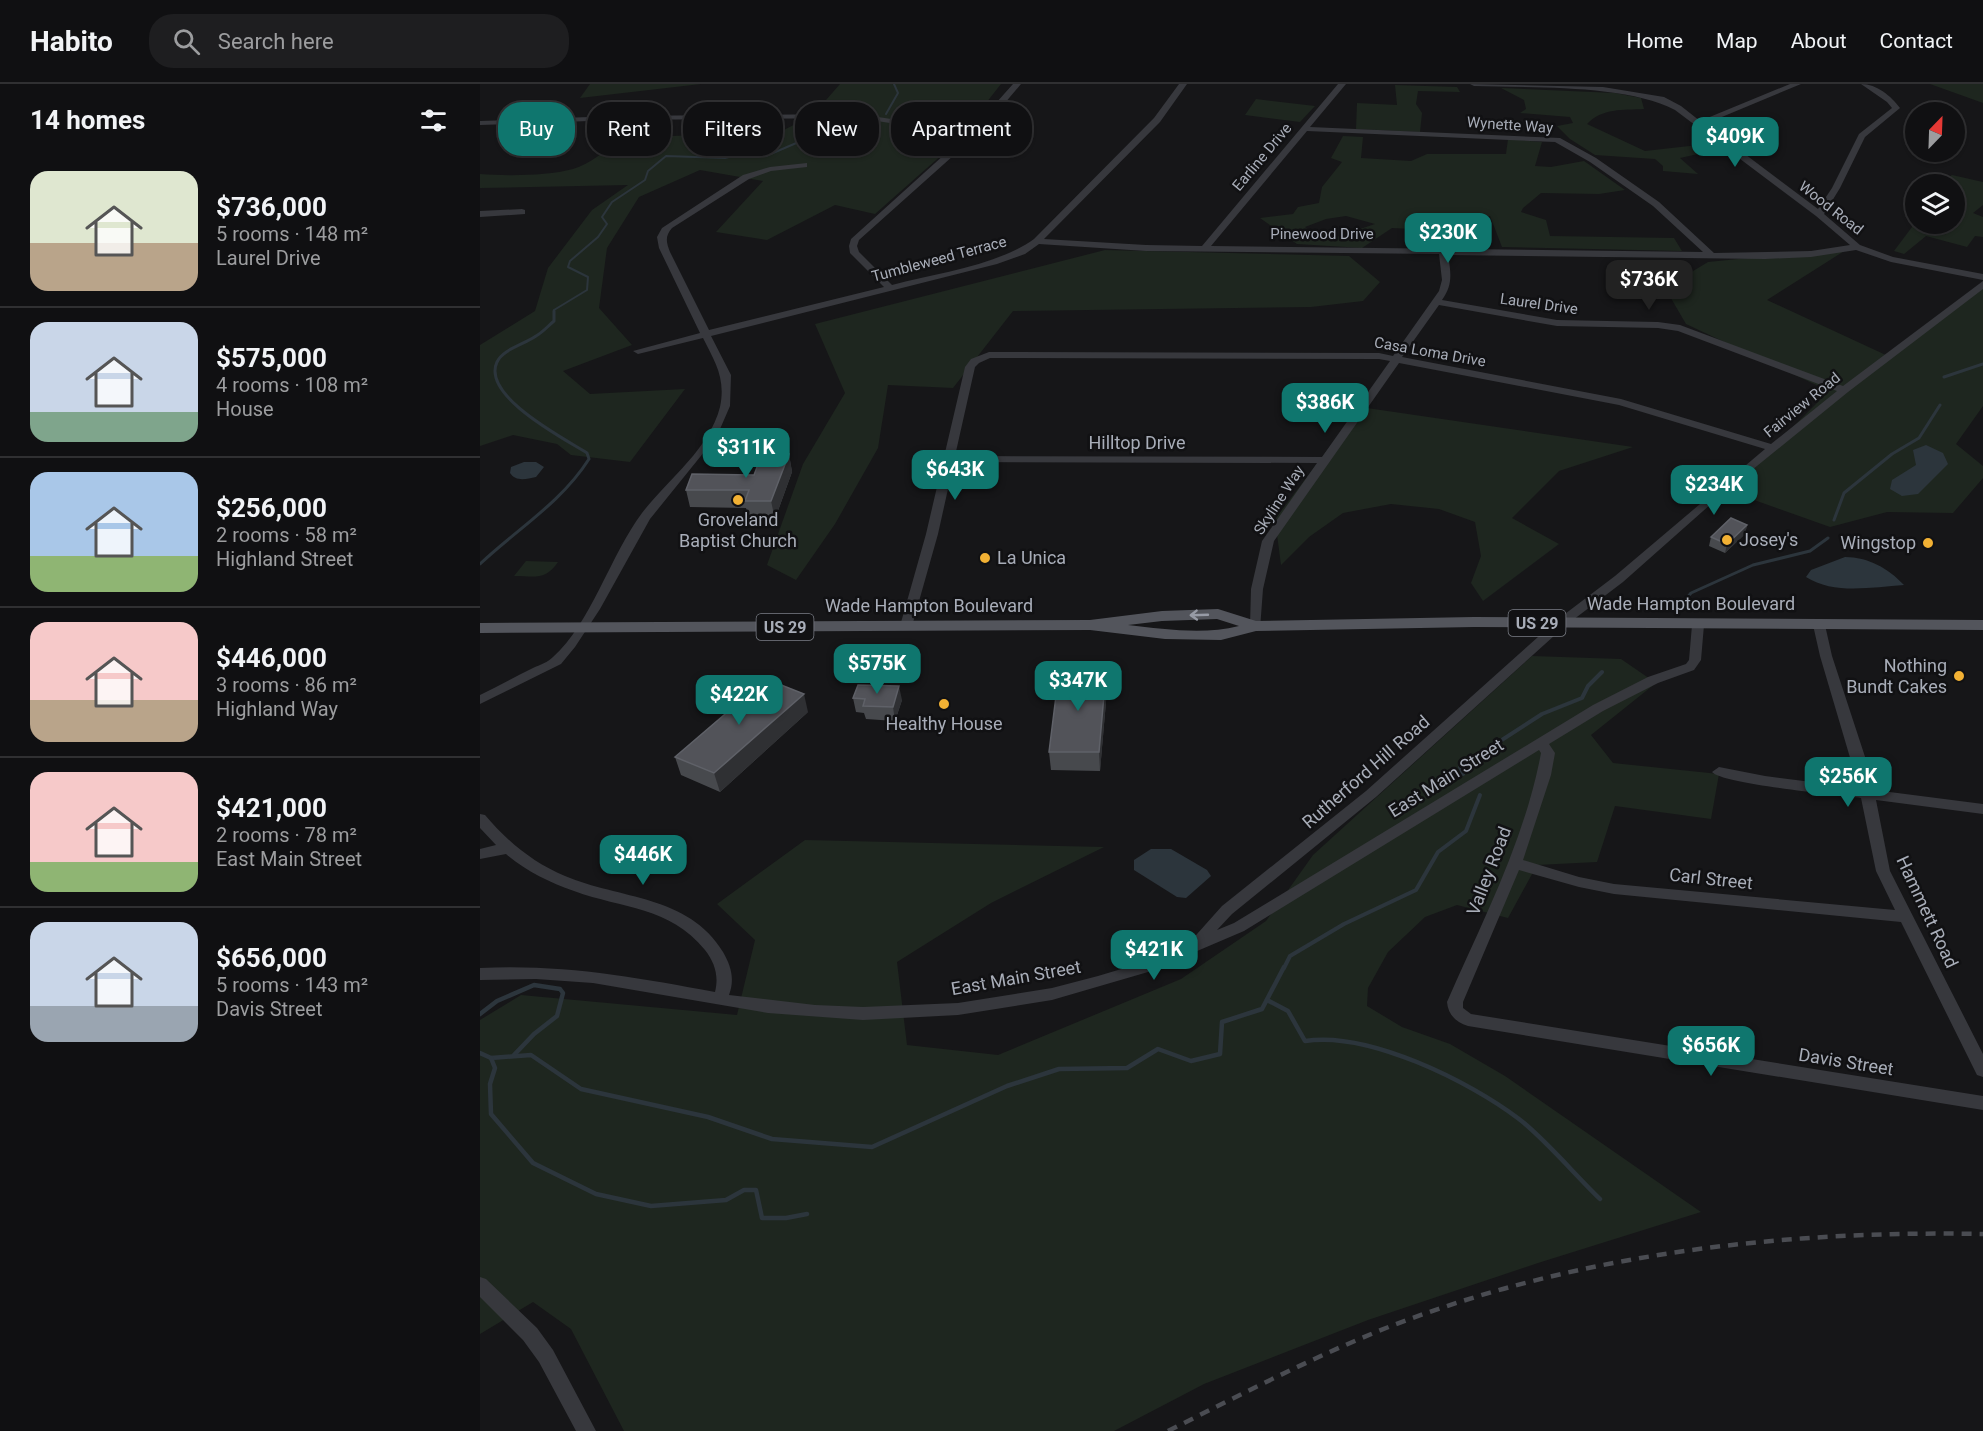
<!DOCTYPE html>
<meta charset="utf-8">
<style>
:root{--surface:#101012;--page:#1e1e20;--text:#f1f3f6;--muted:#9c9d9f;--line:#303032;--accent:#0f766e}
body{margin:0;font-family:Roboto,sans-serif;background:var(--page);color:var(--text);height:100vh;display:flex;flex-direction:column;font-size:22px;white-space:nowrap}
*{box-sizing:border-box;margin:0}
p{font-size:20px;color:var(--muted)}
.icon{flex:none;width:33px;height:33px;fill:none;stroke:currentColor;stroke-width:2;stroke-linecap:round;stroke-linejoin:round}
.map{position:relative;flex:1;overflow:hidden}
.sheet{display:flex;flex-direction:column;background:var(--surface);width:480px}
.sheet>*{flex:none}
.guide{position:absolute;left:18px;top:18px;width:570px;height:54px;display:flex;gap:12px}
.needle{width:39px;rotate:23deg}
.tools{position:absolute;left:1425px;top:18px;display:grid;gap:12px}
.tools a{display:grid;place-items:center;width:60px;height:60px;border-radius:50%;background:var(--surface);box-shadow:0 2px 4px #0004,0 0 0 2px var(--line);font-size:30px}
.price{position:absolute;translate:-50% -51px;padding:0 14px;border-radius:12px;background:var(--accent);color:#fff;font-size:20px;line-height:39px;filter:drop-shadow(0 2px 3px #0008)}
.price::after{content:'';position:absolute;left:50%;top:36px;width:18px;height:14px;margin-left:-9px;background:inherit;clip-path:polygon(0 0,100% 0,50% 100%)}
.price.on{background:#222;color:#fff}
ul{padding:0;list-style:none}
li{display:flex;align-items:center;gap:18px;height:150px;padding:0 30px}
li+li{border-top:2px solid var(--line)}
li span{display:grid;place-items:center;flex:none;width:168px;height:120px;border-radius:18px;color:#555}
li>.icon{margin-inline-start:auto}
span .icon{width:72px;height:72px;fill:#fffc;stroke-width:1}
li b{font-size:26px}
h2{display:flex;justify-content:space-between;align-items:center;height:72px;padding:0 30px;font-size:26px}
.pill{padding:0 21px;border-radius:24px;background:var(--surface);box-shadow:0 2px 4px #0004,0 0 0 2px var(--line);font-size:21px;line-height:54px}
.pill.on{background:var(--accent);color:#fff}
header{display:flex;align-items:center;gap:36px;box-sizing:border-box;height:84px;padding:0 30px;background:var(--surface);border-bottom:2px solid var(--line)}
header strong{font-size:28px}
nav{display:flex;gap:33px;margin-inline-start:auto;font-size:21px}
.search{width:420px;height:54px;background:var(--page);display:flex;align-items:center;gap:15px;box-sizing:border-box;padding:0 21px;border-radius:24px;color:var(--muted);font-size:22px}
main{display:flex;flex:1;min-height:0}
.map>svg:first-child{display:block}
.green{fill:#1e261f;fill-rule:evenodd}
.water{fill:#2c353c}
.lines{fill:none;stroke-linecap:round;stroke-linejoin:round}
.stream-far3{stroke:#2c353c;stroke-width:2}
.stream-far2{stroke:#2c353c;stroke-width:3}
.stream-far1{stroke:#2c353c;stroke-width:4}
.stream{stroke:#2c353c;stroke-width:4.5}
.minor{fill:#37383d;fill-rule:evenodd}
.major{fill:#53555c;fill-rule:evenodd}
.rail{stroke:#4a4c52;stroke-width:4.5;stroke-dasharray:10 8;stroke-linecap:butt}
.wall{fill:#47494d}
.shaded-wall{fill:#2f3033}
.building{fill:#525359;stroke:#5f6168;stroke-width:1.5}
.oneway{stroke:#979ba6}
.poi-dot{fill:#f2b134;stroke:#111113;stroke-width:2}
.labels{text-anchor:middle;stroke-width:5;stroke-linejoin:round;paint-order:stroke}
.far-street-label{font-size:15px;fill:#a8adb8;stroke:#111113}
.shield{fill:#111113;stroke:#7b7e86;stroke-width:1.5}
.shield-label{font-size:16px;font-weight:bold;fill:#a8adb8}
.street-label{font-size:18px;fill:#a8adb8;stroke:#111113}
.poi-label{font-size:18px;fill:#a8adb8;stroke:#111113}
</style>
<header>
<strong>Habito</strong>
<div class="search"><svg class="icon" aria-label="search" viewBox="0 0 24 24"><circle cx="10" cy="10" r="6"/><path d="M15 15l6 6"/></svg>Search here</div>
<nav><a>Home</a><a>Map</a><a>About</a><a>Contact</a></nav>
</header>
<main>
<section class="sheet">
<h2>14 homes<svg class="icon" aria-label="filters" viewBox="0 0 24 24"><path d="M4 7h16M4 17h16"/><circle cx="9" cy="7" r="2"/><circle cx="15" cy="17" r="2"/></svg></h2>
<ul>
<li><span style="background:linear-gradient(#dfe7d0 60%,#b9a48a 0)"><svg class="icon" aria-label="home" viewBox="0 0 24 24"><path d="M3 11l9-7 9 7M6 9v11h12V9"/></svg></span><div><b>$736,000</b><p>5 rooms · 148 m²</p><p>Laurel Drive</p></div></li>
<li><span style="background:linear-gradient(#c9d6e8 75%,#7fa58c 0)"><svg class="icon" aria-label="home" viewBox="0 0 24 24"><path d="M3 11l9-7 9 7M6 9v11h12V9"/></svg></span><div><b>$575,000</b><p>4 rooms · 108 m²</p><p>House</p></div></li>
<li><span style="background:linear-gradient(#a9c7e8 70%,#8fb573 0)"><svg class="icon" aria-label="home" viewBox="0 0 24 24"><path d="M3 11l9-7 9 7M6 9v11h12V9"/></svg></span><div><b>$256,000</b><p>2 rooms · 58 m²</p><p>Highland Street</p></div></li>
<li><span style="background:linear-gradient(#f6c9c9 65%,#b9a48a 0)"><svg class="icon" aria-label="home" viewBox="0 0 24 24"><path d="M3 11l9-7 9 7M6 9v11h12V9"/></svg></span><div><b>$446,000</b><p>3 rooms · 86 m²</p><p>Highland Way</p></div></li>
<li><span style="background:linear-gradient(#f6c9c9 75%,#8fb573 0)"><svg class="icon" aria-label="home" viewBox="0 0 24 24"><path d="M3 11l9-7 9 7M6 9v11h12V9"/></svg></span><div><b>$421,000</b><p>2 rooms · 78 m²</p><p>East Main Street</p></div></li>
<li><span style="background:linear-gradient(#c9d6e8 70%,#9aa5b1 0)"><svg class="icon" aria-label="home" viewBox="0 0 24 24"><path d="M3 11l9-7 9 7M6 9v11h12V9"/></svg></span><div><b>$656,000</b><p>5 rooms · 143 m²</p><p>Davis Street</p></div></li>
</ul>
</section>
<div class="map">
<svg width="1503" height="1347" viewBox="0 0 1503 1347">
<rect width="100%" height="100%" fill="#161618"/>
<g class="green">
<polygon points="110,0 221,0 100,14"/>
<path d="M360,0H521L473,61L395,130L355,121L287,156L236,148L283,97L220,86L159,113L127,164L119,224L152,261L83,287L110,310L205,305L150,378L91,371L77,360L33,351L0,362V261L55,227L68,184L112,126L148,101L0,104V90C27,92 67,92 93,85C110,80 127,66 139,54L300,48L333,31Z"/>
<polygon points="1450,0 1503,0 1503,19"/>
<polygon points="915,1 977,3 980,8 938,7 936,20 942,29 940,48 876,45 877,19 917,21"/>
<path d="M1021,4L1135,9L1161,14L1164,25C1143,26 1122,24 1107,40L1165,67L1227,60L1241,65L1200,74L1218,90L1183,87V82L1175,75L1115,71L1090,55L1077,42L1093,39L1090,33L1040,29L1046,25L1044,16Z"/>
<polygon points="776,15 835,22 820,38 765,31"/>
<path d="M863,52L883,53L881,74L931,77L947,70H1026L1028,55L1062,58L1055,82L1071,83L1104,77L1145,106L1119,110L1061,109L1043,124L1041,128L1066,136L1070,152L1194,154L1202,167L1022,163L1010,132H972L970,147L912,144L882,164L817,160L780,134L813,130L818,123L839,119L842,103L862,78L851,74ZM866,132L895,140L880,145L871,153L833,151L825,143L846,135Z"/>
<polygon points="1472,91 1503,98 1503,121 1493,129 1503,133 1503,153 1495,152 1487,163 1446,152 1424,170 1414,167 1435,139 1474,140 1474,100 1458,100"/>
<polygon points="1369,164 1287,216 1408,272 1503,202 1503,322 1476,360 1503,382 1503,394 1473,429 1407,428 1350,443 1249,407 1349,307 1206,240 1185,204 1228,178"/>
<polygon points="625,166 869,172 900,198 883,217 831,223 533,227 473,304 408,301 398,364 355,440 316,496 287,481 323,380 365,309 335,240"/>
<polygon points="880,323 1153,363 1079,387 1032,434 1079,460 1003,517 991,499 1001,472 995,438 959,425 911,420 863,429 829,453 801,481 795,435"/>
<path d="M46,477L78,478C65,497 55,492 34,492Z"/>
<polygon points="1052,572 1141,575 1176,599 1111,651 1133,679 1239,690 1231,735 1135,722 1117,778 1057,781 1028,834 977,821 945,833 908,868 888,904 887,922 922,943 970,960 1025,992 1221,1128 1058,1179 888,1236 724,1300 634,1347 144,1347 91,1245 53,1218 0,1250 0,936 41,911 257,931 275,856 237,820 325,756 624,763 511,819 417,878 427,961 518,971 701,895 786,837 833,771"/>
</g>
<g class="water">
<polygon points="1446,361 1463,369 1468,380 1438,410 1422,412 1410,405 1412,396 1436,381 1433,366"/>
<path d="M44,378H56L64,383L56,393C46,395 36,398 30,389L31,383Z"/>
<path d="M1365,473C1388,473 1408,484 1424,501C1392,503 1354,511 1326,493L1331,486Z"/>
<polygon points="671,765 691,765 727,786 731,792 706,814 697,813 654,786 654,776"/>
</g>
<g class="lines">
<g class="stream-far3">
<polyline points="406,30 418,9 414,0"/>
<polyline points="74,229 74,226 107,206 108,193 88,183 90,177 118,153 127,140 122,133 132,118 165,96 168,87 186,72 245,74 264,69 286,72 321,57 390,36"/>
</g>
<g class="stream-far2">
<polyline points="1464,293 1503,280"/>
<polyline points="1354,436 1364,409 1412,370 1439,354 1460,321"/>
<path d="M0,480C37,445 81,419 109,375L107,369C85,355 1,312 17,278C23,265 45,260 56,252C63,248 68,242 74,237V227"/>
<polyline points="1207,514 1211,509 1273,481 1330,467 1348,454"/>
</g>
<g class="stream-far1">
<polyline points="983,690 980,683 1062,630 1102,614 1108,602 1122,588"/>
<polyline points="804,884 810,872 864,840 936,806 958,768 986,747 1000,711"/>
</g>
<g class="stream">
<path d="M787,916L808,927L825,957C888,947 989,997 1039,1035C1065,1055 1095,1091 1120,1115"/>
<polyline points="0,930 17,917 54,901 80,905 83,909 77,932 54,950 34,971"/>
<polyline points="0,969 11,974 51,971 101,1005 228,1033 292,1055 392,1063 527,1002 579,985 647,984 678,965 711,977 740,970 742,938 782,925 804,883"/>
<polyline points="11,974 15,984 10,1000 11,1030 53,1079 116,1110 171,1122 246,1116 264,1106 276,1106 282,1134 306,1134 327,1130"/>
</g>
<g class="minor">
<path d="M533,0H541L502,46L379,156L377,162L379,168L412,201C457,189 516,182 554,155L674,34L699,0H707L680,38L564,155L666,161L722,162L858,0H866L830,43L1080,54L1116,74L1179,118L1234,169L1331,167L1370,161L1336,132L1195,26C1146,0 1051,4 994,2L990,0L1123,3L1184,13L1201,22L1220,37L1310,0H1321L1225,40L1338,125L1352,104L1379,50L1412,24L1407,18L1381,0C1397,0 1411,12 1420,24L1385,53L1360,104L1344,130L1380,161L1413,173L1503,190V196L1411,178L1376,166L1331,173L1285,175L968,171C971,189 973,201 962,216L1077,236L1178,238L1200,241L1363,302L1503,197V205L1368,308L1240,412L1143,498L1085,542L896,713L752,830L737,846L754,839L1113,621L1168,593L1206,580L1209,576L1212,541L1218,537L1224,541L1221,576L1214,586L1178,599L1123,627L1069,660L1075,669L1071,691L1043,776L1099,793L1134,800L1415,826L1396,787L1381,714C1359,711 1242,700 1232,688L1239,683L1285,692L1379,704L1340,572L1333,541L1339,537L1345,541L1352,572L1390,688L1394,706L1503,720V730L1396,716L1410,787L1503,970V993L1497,991L1421,838L1134,810L1099,803L1039,786L983,918V924L991,930L1503,1012V1026L988,942C976,938 968,931 967,918C1002,838 1045,756 1061,669L1059,666L764,847L668,888L572,916L478,931L383,936L288,929L113,899L56,895L0,896V884C83,880 154,893 235,908C239,892 235,879 225,866C189,822 143,825 94,807C69,798 46,787 26,770L0,775V765L16,761L0,744V730L5,731C27,757 53,779 85,792C139,815 209,811 243,868C251,882 255,895 249,911L335,921L383,923L478,919L572,904L618,892L658,880L709,859L742,822L886,707L1077,536L1135,492L1285,365L1139,321L919,279L794,457L783,505L780,545L776,546L770,542L771,505L782,457L837,379L474,378L458,450L432,542L426,546L422,545L420,542L446,450L485,283L491,275L509,268L899,269L913,272L959,207L962,196L959,170L666,167L559,160L545,170L517,180L231,252L251,291L250,322L237,352L170,435L120,525L95,563L81,580L0,620V611C18,602 35,593 53,584C60,581 68,578 73,573C110,541 131,470 162,429C188,395 229,366 240,323C246,294 235,278 223,254L158,270L153,267L220,249L179,164L177,153L182,144L263,91L290,83L327,79V83L291,87L269,95L192,144C185,152 186,158 190,168L229,246L404,203L370,169L369,162L371,155L486,51L378,34L136,36L0,41V37L136,32L378,30L491,47ZM827,47L1075,58L1110,78L1173,122L1223,168L731,162ZM959,221L1077,242L1178,244L1198,247L1357,307L1291,360L1141,315L922,273ZM510,274L899,275L910,277L842,373L475,372L495,283L499,279Z"/>
<polygon points="42,125 45,126 45,130 0,133 0,127"/>
<polygon points="0,1193 6,1195 57,1244 73,1266 116,1347 96,1347 59,1278 43,1256 0,1213"/>
</g>
<path class="major" d="M738,525L776,537L994,533L1503,536V546L994,543L776,547L741,556L685,555L610,546L0,549V539L610,536L682,527ZM737,535L759,542C723,551 684,545 648,541L682,537Z"/>
<path class="rail" d="M688,1347C760,1311 831,1274 906,1244C1095,1170 1301,1146 1503,1150"/>
</g>
<g class="wall">
<polygon points="309,370 312,388 295,435 269,435 266,424 210,423 206,406 274,391"/>
<polygon points="1267,441 1265,450 1245,469 1229,462 1231,453"/>
<polygon points="627,606 620,687 571,686 569,668"/>
<polygon points="373,614 422,616 415,637 386,635 384,629 376,628"/>
<polygon points="328,628 240,708 201,691 195,673"/>
</g>
<g class="shaded-wall">
<polygon points="309,370 312,388 295,435 291,417"/>
<polygon points="1267,441 1265,450 1245,469 1247,460"/>
<polygon points="626,588 627,606 620,687 619,668"/>
<polygon points="419,602 422,616 415,637 413,623"/>
<polygon points="324,610 328,628 240,708 234,689"/>
</g>
<g class="building">
<polygon points="282,370 309,370 291,417 265,417 269,406 206,406 212,390 274,391"/>
<polygon points="1251,434 1267,441 1247,460 1231,453"/>
<polygon points="579,588 626,588 619,668 569,668"/>
<polygon points="286,595 324,610 234,689 195,673"/>
<polygon points="378,601 419,602 413,623 383,622 385,615 373,614"/>
</g>
<defs><path id="oneway-shaft" d="M-6 0H5M1.5-3L5.5 0L1.5 3" fill="none" stroke-width="1.6" stroke-linecap="round" stroke-linejoin="round" transform="scale(1.5)"/></defs>
<use class="oneway" href="#oneway-shaft" transform="translate(719 531) rotate(178)"/>
<g class="poi-dot">
<circle cx="258" cy="416" r="6"/>
<circle cx="1247" cy="456" r="6"/>
<circle cx="1448" cy="459" r="6"/>
<circle cx="505" cy="474" r="6"/>
<circle cx="1479" cy="592" r="6"/>
<circle cx="464" cy="620" r="6"/>
</g>
<g class="labels">
<g class="far-street-label">
<text transform="translate(1030 41) rotate(4)" y="5">Wynette Way</text>
<text transform="translate(782 73) rotate(-50)" y="5">Earline Drive</text>
<text transform="translate(1351 124) rotate(38)" y="5">Wood Road</text>
<text x="842" y="155">Pinewood Drive</text>
<text transform="translate(459 175) rotate(-15)" y="5">Tumbleweed Terrace</text>
<text transform="translate(1059 220) rotate(8)" y="5">Laurel Drive</text>
<text transform="translate(950 268) rotate(10)" y="5">Casa Loma Drive</text>
<text transform="translate(1322 321) rotate(-39)" y="5">Fairview Road</text>
<text transform="translate(799 416) rotate(-57)" y="5">Skyline Way</text>
</g>
<g class="shield">
<rect x="1028.5" y="526" width="57" height="26" rx="4.5"/>
<rect x="276.5" y="530" width="57" height="26" rx="4.5"/>
</g>
<g class="shield-label">
<text x="1057" y="545">US 29</text>
<text x="305" y="549">US 29</text>
</g>
<g class="street-label">
<text x="657" y="365">Hilltop Drive</text>
<text x="1211" y="526">Wade Hampton Boulevard</text>
<text x="449" y="528">Wade Hampton Boulevard</text>
<text transform="translate(886 688) rotate(-41)" y="6">Rutherford Hill Road</text>
<text transform="translate(966 694) rotate(-32)" y="6">East Main Street</text>
<text transform="translate(1009 787) rotate(-69)" y="6">Valley Road</text>
<text transform="translate(1231 795) rotate(6)" y="6">Carl Street</text>
<text transform="translate(1447 828) rotate(65)" y="6">Hammett Road</text>
<text transform="translate(536 894) rotate(-10)" y="6">East Main Street</text>
<text transform="translate(1366 978) rotate(9)" y="6">Davis Street</text>
</g>
<g class="poi-label">
<text x="258" y="442">Groveland<tspan x="258" dy="21">Baptist Church</tspan></text>
<text x="1259" y="462" text-anchor="start">Josey's</text>
<text x="1436" y="465" text-anchor="end">Wingstop</text>
<text x="517" y="480" text-anchor="start">La Unica</text>
<text x="1467" y="588" text-anchor="end">Nothing<tspan x="1467" dy="21">Bundt Cakes</tspan></text>
<text x="464" y="646">Healthy House</text>
</g>
</g>
</svg>
<div class="tools">
<a><svg class="needle" viewBox="-14 -14 28 28"><path d="M0-13l5 13h-10z" fill="#e53935"/><path d="M0 13l5-13h-10z" fill="#9c9d9f"/></svg></a>
<a><svg class="icon" aria-label="layers" viewBox="0 0 24 24"><path d="M12 4l9 5-9 5-9-5zM3 14l9 5 9-5"/></svg></a>
</div>
<b class="price" style="left:1255px;top:84px">$409K</b>
<b class="price" style="left:968px;top:180px">$230K</b>
<b class="price on" style="left:1169px;top:227px">$736K</b>
<b class="price" style="left:845px;top:350px">$386K</b>
<b class="price" style="left:266px;top:395px">$311K</b>
<b class="price" style="left:475px;top:417px">$643K</b>
<b class="price" style="left:1234px;top:432px">$234K</b>
<b class="price" style="left:397px;top:611px">$575K</b>
<b class="price" style="left:598px;top:628px">$347K</b>
<b class="price" style="left:259px;top:642px">$422K</b>
<b class="price" style="left:1368px;top:724px">$256K</b>
<b class="price" style="left:163px;top:802px">$446K</b>
<b class="price" style="left:674px;top:897px">$421K</b>
<b class="price" style="left:1231px;top:993px">$656K</b>
<div class="guide">
<a class="pill on">Buy</a>
<a class="pill">Rent</a>
<a class="pill">Filters</a>
<a class="pill">New</a>
<a class="pill">Apartment</a>
</div>
</div>
</main>
